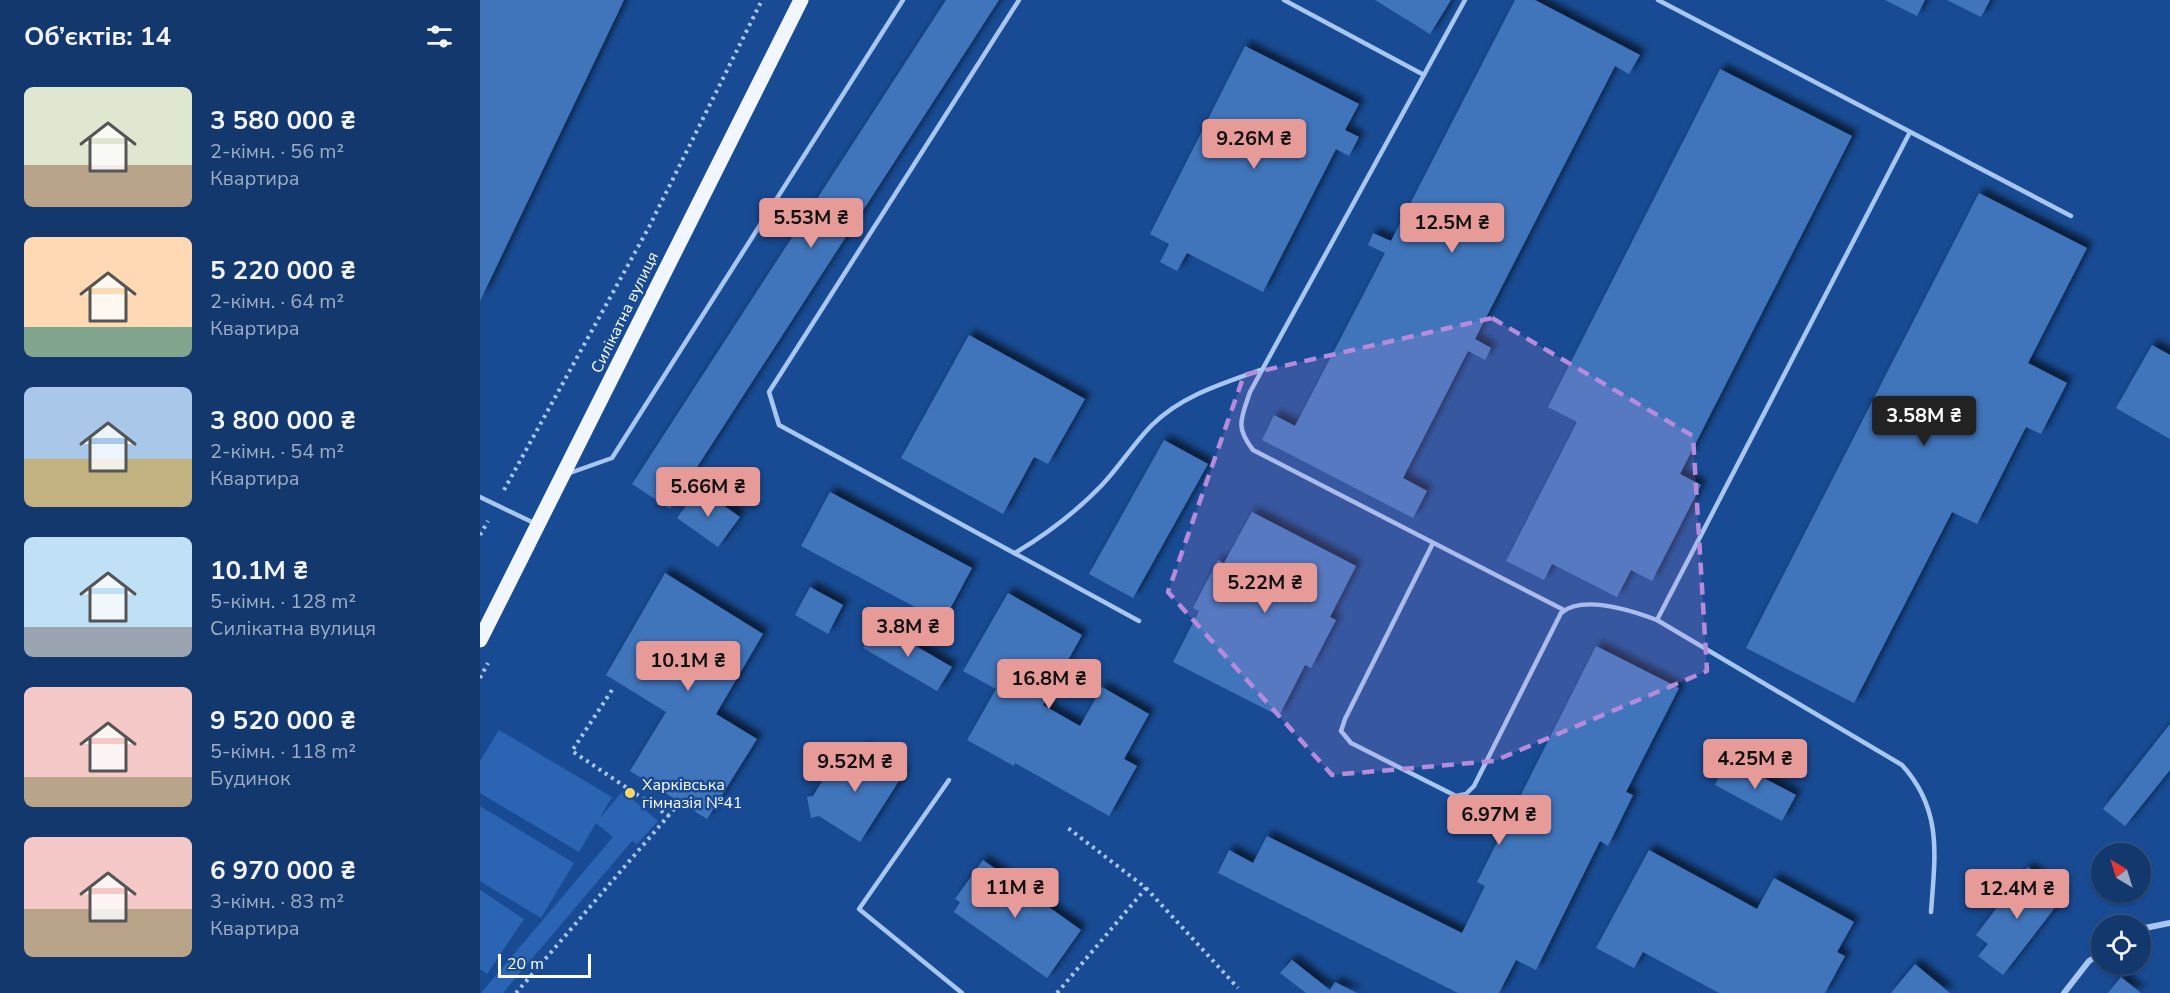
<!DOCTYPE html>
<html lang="uk">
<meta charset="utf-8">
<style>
:root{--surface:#12386e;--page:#1f4376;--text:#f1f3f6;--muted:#9cacc2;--line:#315281;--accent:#e69b98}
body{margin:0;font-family:"Nunito Sans",sans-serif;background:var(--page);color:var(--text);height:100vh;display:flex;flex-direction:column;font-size:22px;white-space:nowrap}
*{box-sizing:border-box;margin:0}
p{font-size:20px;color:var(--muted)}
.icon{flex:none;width:33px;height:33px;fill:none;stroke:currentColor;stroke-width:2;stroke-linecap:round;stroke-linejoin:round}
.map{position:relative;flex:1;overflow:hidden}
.details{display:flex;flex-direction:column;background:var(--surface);width:480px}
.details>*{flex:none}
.needle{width:39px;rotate:322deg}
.buttons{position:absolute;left:1611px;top:843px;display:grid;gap:12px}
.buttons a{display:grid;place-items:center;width:60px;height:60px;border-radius:50%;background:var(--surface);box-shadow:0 2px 4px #0004,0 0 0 2px var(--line);font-size:30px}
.scale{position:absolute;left:18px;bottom:15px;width:93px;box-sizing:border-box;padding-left:6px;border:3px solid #fff;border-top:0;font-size:16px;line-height:21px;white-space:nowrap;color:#fff;-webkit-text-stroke:4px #184b93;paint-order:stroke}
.price{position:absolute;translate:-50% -51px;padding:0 14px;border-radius:6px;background:var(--accent);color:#111;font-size:20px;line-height:39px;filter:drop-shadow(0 2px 3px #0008)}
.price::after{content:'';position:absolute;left:50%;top:36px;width:18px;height:14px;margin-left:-9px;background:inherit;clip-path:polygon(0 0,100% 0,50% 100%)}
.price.active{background:#222;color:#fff}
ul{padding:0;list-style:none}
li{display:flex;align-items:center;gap:18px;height:150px;padding:0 24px}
li span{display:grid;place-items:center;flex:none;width:168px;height:120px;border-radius:9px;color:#555}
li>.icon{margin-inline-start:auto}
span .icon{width:72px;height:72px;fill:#fffc;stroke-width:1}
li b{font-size:26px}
h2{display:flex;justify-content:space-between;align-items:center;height:72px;padding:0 24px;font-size:26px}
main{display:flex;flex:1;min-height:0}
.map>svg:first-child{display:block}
.garden{fill:#2b64b2}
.building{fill:#4174bb;filter:url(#shadow)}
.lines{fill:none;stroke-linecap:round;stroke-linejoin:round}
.path{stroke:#a8c7f0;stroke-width:4;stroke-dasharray:3 4.5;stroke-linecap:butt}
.service{stroke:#a8c7f0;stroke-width:4.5}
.minor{stroke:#a8c7f0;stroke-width:6}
.primary{stroke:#f1f6ff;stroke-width:15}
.marked{fill:#b68bdc;fill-opacity:0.2;stroke:#b68bdc;stroke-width:4.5;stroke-dasharray:12 8;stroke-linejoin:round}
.poi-dot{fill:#ffd767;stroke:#184b93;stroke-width:2}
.labels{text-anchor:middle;stroke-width:5;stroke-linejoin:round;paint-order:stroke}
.street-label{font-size:16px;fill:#fff;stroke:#184b93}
.poi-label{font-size:16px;fill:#fff;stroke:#184b93;text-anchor:start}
</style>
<main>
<section class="details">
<h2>Об’єктів: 14<svg class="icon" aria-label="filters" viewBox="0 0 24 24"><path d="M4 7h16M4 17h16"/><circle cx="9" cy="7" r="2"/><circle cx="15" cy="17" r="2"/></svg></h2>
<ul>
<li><span style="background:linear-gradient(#dfe7d0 65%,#b9a48a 0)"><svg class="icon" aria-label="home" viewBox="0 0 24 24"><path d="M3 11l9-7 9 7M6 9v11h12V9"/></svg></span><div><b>3 580 000 ₴</b><p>2-кімн. · 56 m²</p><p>Квартира</p></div></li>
<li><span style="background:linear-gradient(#ffd9b3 75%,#7fa58c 0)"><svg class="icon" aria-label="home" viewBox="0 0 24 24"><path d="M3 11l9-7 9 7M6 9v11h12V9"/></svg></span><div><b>5 220 000 ₴</b><p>2-кімн. · 64 m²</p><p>Квартира</p></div></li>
<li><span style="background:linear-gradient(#a9c7e8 60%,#c2b280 0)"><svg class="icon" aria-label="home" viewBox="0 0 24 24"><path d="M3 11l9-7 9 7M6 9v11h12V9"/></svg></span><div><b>3 800 000 ₴</b><p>2-кімн. · 54 m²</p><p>Квартира</p></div></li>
<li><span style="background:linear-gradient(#bfe0f5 75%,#9aa5b1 0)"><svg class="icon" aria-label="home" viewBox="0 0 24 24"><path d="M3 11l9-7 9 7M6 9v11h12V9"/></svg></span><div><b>10.1M ₴</b><p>5-кімн. · 128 m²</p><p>Силікатна вулиця</p></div></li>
<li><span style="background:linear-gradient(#f6c9c9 75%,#b9a48a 0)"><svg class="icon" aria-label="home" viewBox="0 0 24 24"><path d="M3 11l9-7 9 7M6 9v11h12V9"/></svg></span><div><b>9 520 000 ₴</b><p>5-кімн. · 118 m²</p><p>Будинок</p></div></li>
<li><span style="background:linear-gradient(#f6c9c9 60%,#b9a48a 0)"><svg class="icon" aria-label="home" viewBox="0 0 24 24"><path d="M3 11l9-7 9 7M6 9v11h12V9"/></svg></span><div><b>6 970 000 ₴</b><p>3-кімн. · 83 m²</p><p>Квартира</p></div></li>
</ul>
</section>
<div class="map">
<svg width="1690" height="993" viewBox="0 0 1690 993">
<defs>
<filter id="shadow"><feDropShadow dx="5.5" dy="-5.5" stdDeviation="3" flood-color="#0009"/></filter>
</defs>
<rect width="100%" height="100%" fill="#184b93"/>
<g class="garden">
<polygon points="19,730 132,797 119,819 143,791 178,821 157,844 152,841 23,993 1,993 133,837 116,823 99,852 0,793 0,761"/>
<polygon points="0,806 94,863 61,918 0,881"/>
<polygon points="0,890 44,919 7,974 0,969"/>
</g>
<g class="building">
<polygon points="0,0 144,0 0,301"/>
<polygon points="466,0 519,0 190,509 152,484"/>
<polygon points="895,0 971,0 950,34"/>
<polygon points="1035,0 1055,0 1160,55 1149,74 1135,66 995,339 1011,348 1005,360 988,351 923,478 947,491 933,518 782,440 794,415 815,426 905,253 888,245 893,233 911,241"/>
<polygon points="1405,0 1445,0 1437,16"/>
<polygon points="1467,0 1510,0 1501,17"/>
<polygon points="765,46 879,104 865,130 879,137 869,156 856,149 783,292 707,253 697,271 680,262 689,244 670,234"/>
<polygon points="1240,69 1372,136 1200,474 1221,485 1172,581 1151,570 1137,597 1072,564 1064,580 1026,561 1097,422 1068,407"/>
<polygon points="1499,193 1607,248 1548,363 1587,383 1561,434 1546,427 1497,524 1472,512 1374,703 1266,648"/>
<polygon points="489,335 605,399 568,464 554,457 523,514 421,458"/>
<polygon points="1672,345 1690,355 1690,439 1636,408"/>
<polygon points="684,440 728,464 653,598 609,574"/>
<polygon points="219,488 260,517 238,547 197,518"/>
<polygon points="350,492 492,568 463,622 321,546"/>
<polygon points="772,512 876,566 850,617 856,620 831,668 825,665 799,716 693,662 719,611 713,608 738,560 744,563"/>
<polygon points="185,573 283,634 236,714 277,739 227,819 150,771 186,712 126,675"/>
<polygon points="330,587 363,605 348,634 315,615"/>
<polygon points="528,593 602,635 563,705 600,726 622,687 669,714 644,759 657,766 629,816 535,763 534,766 487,740 516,689 483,671"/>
<polygon points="398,624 472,667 457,691 383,648"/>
<polygon points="1116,646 1199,688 1146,792 1153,795 1128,846 1120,841 1056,970 1036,960 1019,993 978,993 738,873 749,850 773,863 787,836 982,933 1005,886 997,882"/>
<polygon points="1690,724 1690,770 1645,826 1623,809"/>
<polygon points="384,747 424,773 380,842 339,816 331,818 327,797 333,796 359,754 373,764"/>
<polygon points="1248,759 1316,795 1302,821 1235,785"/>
<polygon points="1169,850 1277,909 1294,878 1374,922 1357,952 1365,956 1345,993 1239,993 1163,952 1154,968 1116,948"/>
<polygon points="503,860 601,930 567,978 474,912 480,902 475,899"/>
<polygon points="1548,867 1584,896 1523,975 1498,956 1508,944 1496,935"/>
<polygon points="812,960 850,990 855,982 877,993 826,993 800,973"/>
<polygon points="1435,964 1470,993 1411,993"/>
<polygon points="1641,977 1661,993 1628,993"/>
</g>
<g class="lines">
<g class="path">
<polyline points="24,490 169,227 282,0"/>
<polyline points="0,535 8,521"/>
<polyline points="0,678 8,663"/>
<polyline points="132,690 92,751 189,816"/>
<polyline points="666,888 758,988"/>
<polyline points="36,993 195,808"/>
<polyline points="577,993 666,888 588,828"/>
</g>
<g class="service">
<polyline points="539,0 289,392 299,425 659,621"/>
<polyline points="804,0 944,75"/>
<path d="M985,0L770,392C761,419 755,427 773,450L1084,610"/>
<polyline points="1178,0 1591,216"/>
<polyline points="87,474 132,458 423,0"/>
<polyline points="0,497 56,524"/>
<path d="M953,543L865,719L861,731L871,743L976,796L986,794L994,786L1081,613C1103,594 1153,611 1177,620L1422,765C1463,810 1455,856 1451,912"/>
<path d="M535,553C567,534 596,512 622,485C640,466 654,443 672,425C702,395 744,383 783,369"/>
<polyline points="1177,620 1430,132"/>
<polyline points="469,780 379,909 482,993"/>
</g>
<g class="minor">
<polyline points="1660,929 1690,923"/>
<polyline points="1584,993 1609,961 1622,953"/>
</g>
<polyline class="primary" points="0,640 321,0"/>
</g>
<path class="marked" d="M1012,318L1213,436L1227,671L1014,761L852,775L688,592L764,375Z"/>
<circle class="poi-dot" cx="150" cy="793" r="6"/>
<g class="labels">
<g class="street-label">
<text transform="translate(144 312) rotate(-64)" y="6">Силікатна вулиця</text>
</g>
<g class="poi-label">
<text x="162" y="790">Харківська<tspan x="162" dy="18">гімназія №41</tspan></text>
</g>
</g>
</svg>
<div class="buttons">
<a><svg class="needle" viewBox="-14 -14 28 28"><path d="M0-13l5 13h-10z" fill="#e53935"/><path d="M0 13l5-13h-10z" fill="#9cacc2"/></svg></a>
<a><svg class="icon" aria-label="locate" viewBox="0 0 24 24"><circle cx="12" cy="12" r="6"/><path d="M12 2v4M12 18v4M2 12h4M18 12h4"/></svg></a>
</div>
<div class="scale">20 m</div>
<b class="price" style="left:774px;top:170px">9.26M ₴</b>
<b class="price" style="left:331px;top:249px">5.53M ₴</b>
<b class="price" style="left:972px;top:254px">12.5M ₴</b>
<b class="price active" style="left:1444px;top:447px">3.58M ₴</b>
<b class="price" style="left:228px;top:518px">5.66M ₴</b>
<b class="price" style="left:785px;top:614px">5.22M ₴</b>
<b class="price" style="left:428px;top:658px">3.8M ₴</b>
<b class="price" style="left:208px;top:692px">10.1M ₴</b>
<b class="price" style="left:569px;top:710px">16.8M ₴</b>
<b class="price" style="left:1275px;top:790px">4.25M ₴</b>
<b class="price" style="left:375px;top:793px">9.52M ₴</b>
<b class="price" style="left:1019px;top:846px">6.97M ₴</b>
<b class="price" style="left:535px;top:919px">11M ₴</b>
<b class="price" style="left:1537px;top:920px">12.4M ₴</b>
</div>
</main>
